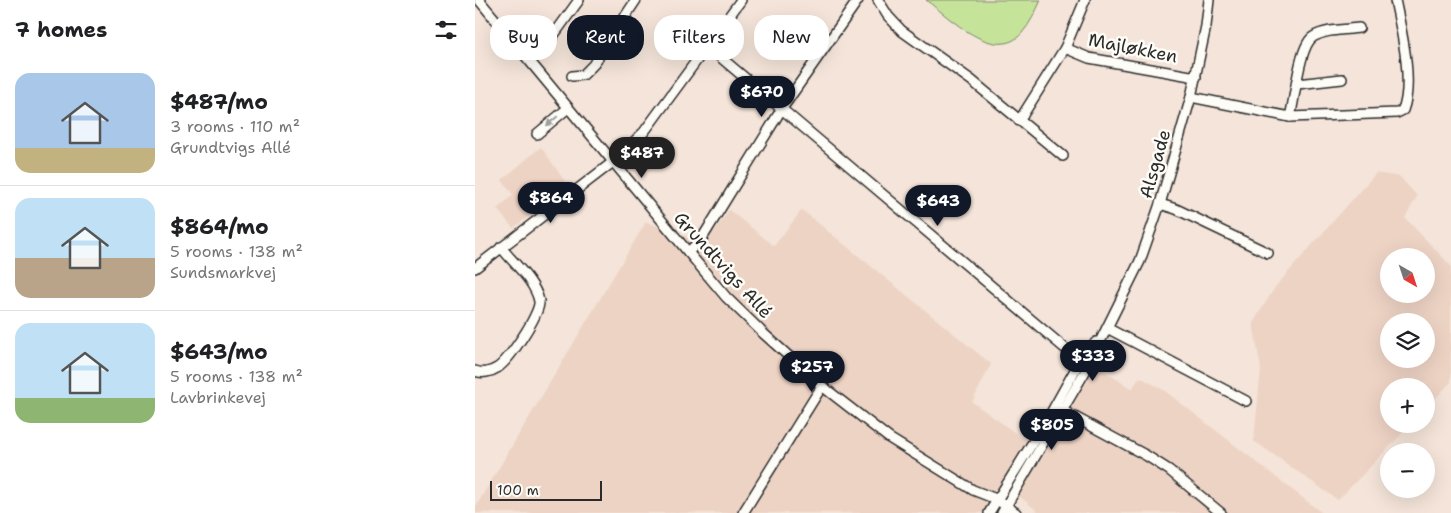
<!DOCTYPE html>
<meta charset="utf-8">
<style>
:root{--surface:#fff;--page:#f6f6f6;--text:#202124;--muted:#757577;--line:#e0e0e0;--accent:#111827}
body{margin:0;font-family:"Shantell Sans",sans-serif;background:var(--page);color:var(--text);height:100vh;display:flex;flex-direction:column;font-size:19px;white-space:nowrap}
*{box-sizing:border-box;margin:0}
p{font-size:16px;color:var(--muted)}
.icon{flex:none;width:28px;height:28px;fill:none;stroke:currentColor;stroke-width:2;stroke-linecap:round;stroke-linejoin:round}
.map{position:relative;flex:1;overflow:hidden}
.drawer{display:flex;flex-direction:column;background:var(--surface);width:475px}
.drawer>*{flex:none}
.guide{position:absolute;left:15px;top:15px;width:475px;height:45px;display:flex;gap:10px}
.needle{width:32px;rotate:141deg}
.buttons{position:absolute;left:905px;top:248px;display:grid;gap:10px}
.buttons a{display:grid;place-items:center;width:55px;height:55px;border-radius:50%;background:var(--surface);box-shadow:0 5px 20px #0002;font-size:25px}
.scale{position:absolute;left:15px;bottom:12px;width:112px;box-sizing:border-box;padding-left:5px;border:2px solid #2b2b2b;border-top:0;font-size:14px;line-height:18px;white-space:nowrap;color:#2b2b2b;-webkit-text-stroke:4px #fdfcf7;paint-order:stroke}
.price{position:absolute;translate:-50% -42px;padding:0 11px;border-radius:18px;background:var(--accent);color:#fff;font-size:16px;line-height:32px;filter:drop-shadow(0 1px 2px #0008)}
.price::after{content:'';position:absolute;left:50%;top:30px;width:15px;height:11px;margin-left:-8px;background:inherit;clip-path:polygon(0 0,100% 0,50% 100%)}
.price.active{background:#222;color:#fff}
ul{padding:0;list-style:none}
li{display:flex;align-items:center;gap:15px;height:125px;padding:0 15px}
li+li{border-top:1px solid var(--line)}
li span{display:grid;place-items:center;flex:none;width:140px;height:100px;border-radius:15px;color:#555}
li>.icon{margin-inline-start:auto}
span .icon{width:60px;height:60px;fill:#fffc;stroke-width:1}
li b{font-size:21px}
h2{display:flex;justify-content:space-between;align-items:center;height:60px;padding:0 15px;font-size:21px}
.pill{padding:0 18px;border-radius:20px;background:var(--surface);box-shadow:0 5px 20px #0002;font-size:18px;line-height:45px}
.pill.active{background:var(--accent);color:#fff}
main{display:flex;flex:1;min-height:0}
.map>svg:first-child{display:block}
.built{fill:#edd3c4;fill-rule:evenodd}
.green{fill:#c6e39a;stroke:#788762}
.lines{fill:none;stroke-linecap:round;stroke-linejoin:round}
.minor-casing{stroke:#2b2b2b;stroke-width:12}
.minor{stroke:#fdfcf7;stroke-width:9}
.oneway{fill:#9e9e9b}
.labels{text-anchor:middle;stroke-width:5;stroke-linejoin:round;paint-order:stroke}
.street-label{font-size:18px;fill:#2b2b2b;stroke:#fdfcf7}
</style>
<main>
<section class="drawer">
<h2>7 homes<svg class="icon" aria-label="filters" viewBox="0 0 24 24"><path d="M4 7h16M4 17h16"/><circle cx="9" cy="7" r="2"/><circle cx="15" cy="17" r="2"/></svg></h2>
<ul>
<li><span style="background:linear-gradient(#a9c7e8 75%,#c2b280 0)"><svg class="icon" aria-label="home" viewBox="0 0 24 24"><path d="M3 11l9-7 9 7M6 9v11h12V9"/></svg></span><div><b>$487/mo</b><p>3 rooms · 110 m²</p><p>Grundtvigs Allé</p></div></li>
<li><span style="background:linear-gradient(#bfe0f5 60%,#b9a48a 0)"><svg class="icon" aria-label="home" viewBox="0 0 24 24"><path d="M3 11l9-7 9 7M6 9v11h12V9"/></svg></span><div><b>$864/mo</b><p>5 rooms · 138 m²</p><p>Sundsmarkvej</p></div></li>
<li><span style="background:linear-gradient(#bfe0f5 75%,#8fb573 0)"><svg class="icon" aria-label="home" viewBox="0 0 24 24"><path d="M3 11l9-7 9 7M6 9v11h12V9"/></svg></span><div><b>$643/mo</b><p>5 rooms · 138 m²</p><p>Lavbrinkevej</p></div></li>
</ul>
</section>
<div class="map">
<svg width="976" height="513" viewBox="0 0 976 513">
<rect width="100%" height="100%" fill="#f4e4d9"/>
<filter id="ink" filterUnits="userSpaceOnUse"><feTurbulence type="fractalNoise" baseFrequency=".02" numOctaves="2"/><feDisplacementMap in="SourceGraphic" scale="10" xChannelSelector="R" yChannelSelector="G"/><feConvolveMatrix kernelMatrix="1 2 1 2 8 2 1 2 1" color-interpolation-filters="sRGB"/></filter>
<g filter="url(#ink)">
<g class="built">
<polygon points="66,147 93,186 38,228 22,209 38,195 27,180"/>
<path d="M901,173L925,177L942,196L930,218L976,266V382L951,408V386H914V424H936L863,500L779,441L786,369L778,323L801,286ZM951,256V294H914V256ZM951,321V359H914V321Z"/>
<polygon points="254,210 299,246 327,210 516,364 497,402 557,445 516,513 0,513 0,508 171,222 215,238 239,232"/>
<polygon points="621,366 657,389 665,377 690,391 847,513 565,513 544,496"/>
</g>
<path class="green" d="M451,0H566C561,11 555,24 547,33C520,64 474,17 451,0Z"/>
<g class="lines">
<g class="minor-casing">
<g id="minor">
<polyline points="4,0 213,252 251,297 289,334 347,386 414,438 498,490 521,499 541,513"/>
<polyline points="403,0 413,16 427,31 496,80 588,156"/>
<polyline points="73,43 104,0"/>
<polyline points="231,45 605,361"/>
<polyline points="590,48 614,58 721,77"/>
<polyline points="97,76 108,75 118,65 161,0"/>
<polyline points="822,84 867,79"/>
<path d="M716,97L815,117L922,113L928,110C939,82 926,29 920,0"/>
<path d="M815,117C820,99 824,46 838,37C851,29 870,30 884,28"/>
<polyline points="544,121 590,48 610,0"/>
<polyline points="62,134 93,108"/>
<polyline points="685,204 701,209 793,253"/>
<polyline points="213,252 226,240 306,110 383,0"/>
<polyline points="0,268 138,162 169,132 266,0"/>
<polyline points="632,328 771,401"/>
<path d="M0,371C7,374 16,372 22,368C33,362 66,313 64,301C60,281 38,263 26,247"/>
<polyline points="583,408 672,456 694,470 746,513"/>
<polyline points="268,513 347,386"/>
<polyline points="514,513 576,413 605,361 621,342"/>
<polyline points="527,513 611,370 665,261 685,204 716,97 731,26 734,0"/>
</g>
</g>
<use href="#minor" class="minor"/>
</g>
<defs><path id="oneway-solid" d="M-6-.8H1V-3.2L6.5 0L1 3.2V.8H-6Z" transform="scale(1.25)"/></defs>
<use class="oneway" href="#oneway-solid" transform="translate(77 121) rotate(140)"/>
</g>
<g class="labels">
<g class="street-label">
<text transform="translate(658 48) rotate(11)" y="6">Majløkken</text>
<text transform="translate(680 164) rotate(-74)" y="6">Alsgade</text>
<text transform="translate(248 265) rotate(48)" y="6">Grundtvigs Allé</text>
</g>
</g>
</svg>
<div class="buttons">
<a><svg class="needle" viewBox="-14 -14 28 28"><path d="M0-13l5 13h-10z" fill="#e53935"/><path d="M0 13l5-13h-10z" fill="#757577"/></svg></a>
<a><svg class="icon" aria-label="layers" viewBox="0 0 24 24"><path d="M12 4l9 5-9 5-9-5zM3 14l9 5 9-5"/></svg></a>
<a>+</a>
<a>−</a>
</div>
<div class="scale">100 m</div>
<b class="price" style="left:287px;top:118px">$670</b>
<b class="price active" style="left:167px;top:179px">$487</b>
<b class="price" style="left:76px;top:224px">$864</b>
<b class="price" style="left:463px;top:227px">$643</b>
<b class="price" style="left:618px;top:382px">$333</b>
<b class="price" style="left:337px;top:393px">$257</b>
<b class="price" style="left:577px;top:451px">$805</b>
<div class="guide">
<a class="pill">Buy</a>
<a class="pill active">Rent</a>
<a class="pill">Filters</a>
<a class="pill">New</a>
</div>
</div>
</main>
